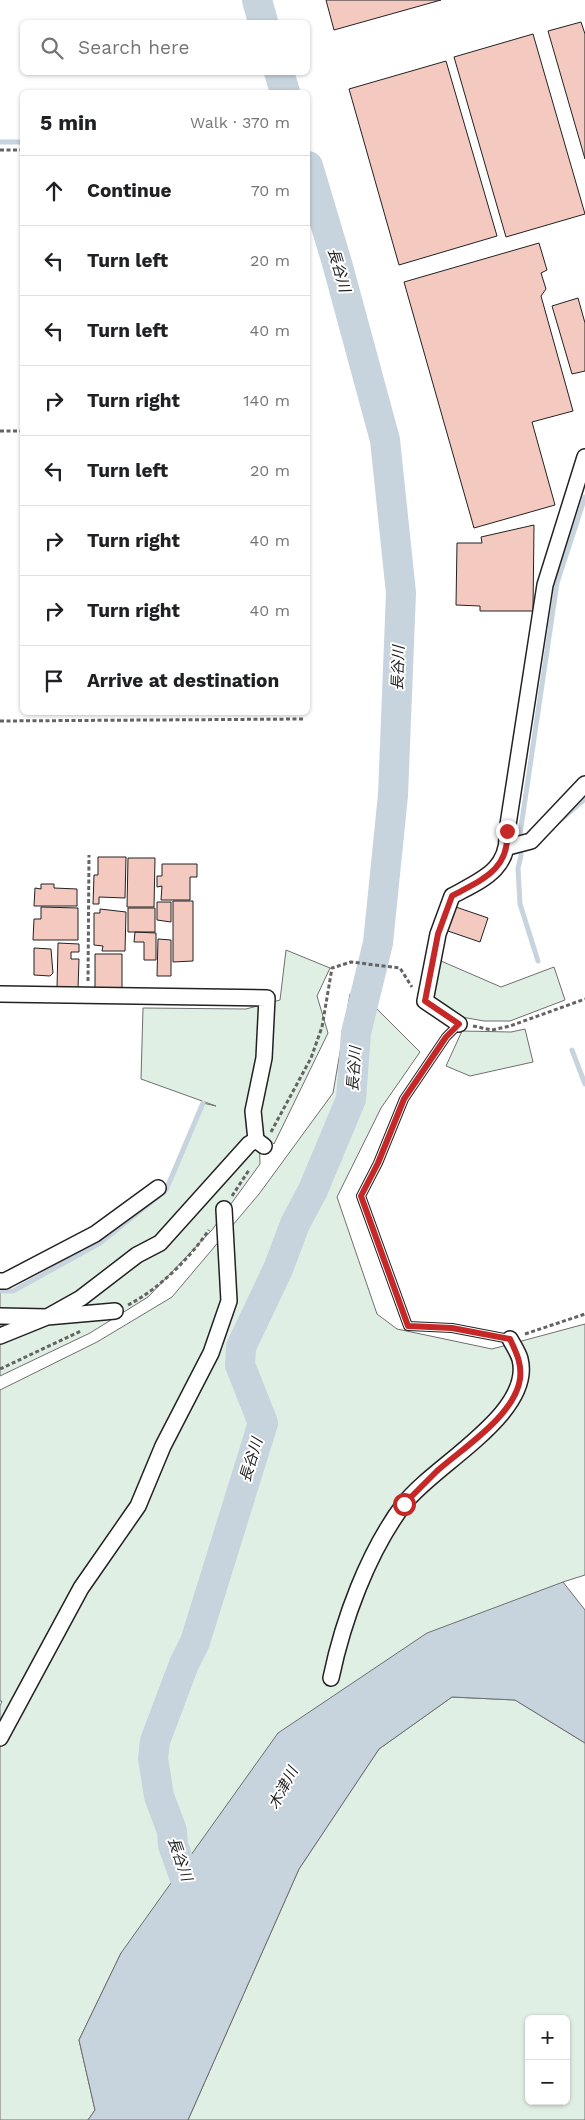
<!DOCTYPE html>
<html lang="en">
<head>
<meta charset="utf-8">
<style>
	body { margin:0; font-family:"Work Sans","Noto Sans JP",sans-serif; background:#f6f6f6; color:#202124 }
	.controls { position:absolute; right:15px; bottom:15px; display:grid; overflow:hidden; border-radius:8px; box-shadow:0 1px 4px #0004 }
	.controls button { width:45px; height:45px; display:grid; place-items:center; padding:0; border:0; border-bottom:1px solid #e0e0e0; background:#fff; color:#202124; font:25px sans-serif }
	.stop { position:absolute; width:15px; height:15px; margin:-11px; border:4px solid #c62828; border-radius:50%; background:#fff }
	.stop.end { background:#c62828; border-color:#fff; box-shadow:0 1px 5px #0008 }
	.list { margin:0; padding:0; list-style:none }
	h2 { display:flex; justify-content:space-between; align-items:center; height:65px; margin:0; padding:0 20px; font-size:21px }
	h2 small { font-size:16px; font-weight:400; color:#757577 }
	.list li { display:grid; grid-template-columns:32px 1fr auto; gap:15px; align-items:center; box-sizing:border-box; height:70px; padding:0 20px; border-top:1px solid #e0e0e0 }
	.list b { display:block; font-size:19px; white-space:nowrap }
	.list em { font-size:16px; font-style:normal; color:#757577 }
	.icon { flex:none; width:28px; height:28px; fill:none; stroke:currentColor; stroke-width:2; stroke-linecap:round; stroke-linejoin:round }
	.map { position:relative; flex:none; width:585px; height:2120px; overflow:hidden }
	.search { position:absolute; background:#fff; box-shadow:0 1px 4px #0004; left:20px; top:20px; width:290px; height:55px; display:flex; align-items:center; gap:12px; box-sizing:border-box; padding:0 18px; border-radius:8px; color:#757577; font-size:19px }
	.panel { position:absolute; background:#fff; box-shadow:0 1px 4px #0004; left:20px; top:90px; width:290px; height:625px; border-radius:8px }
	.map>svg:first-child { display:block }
	.green { fill:#e0efe3; stroke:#6f6f6f; fill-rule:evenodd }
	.water { fill:#c7d3dd; stroke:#6f6f6f }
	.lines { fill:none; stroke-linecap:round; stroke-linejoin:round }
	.stream { stroke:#c7d3dd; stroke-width:5 }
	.river { stroke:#c7d3dd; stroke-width:30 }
	.building { fill:#f3c9c0; stroke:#222 }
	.service-casing { stroke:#222; stroke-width:10 }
	.minor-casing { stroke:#222; stroke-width:18 }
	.path { stroke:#646464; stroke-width:3; stroke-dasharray:4 2.5; stroke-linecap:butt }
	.service { stroke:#fff; stroke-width:8 }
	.minor { stroke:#fff; stroke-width:15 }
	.route { stroke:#c62828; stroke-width:6 }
	.labels { text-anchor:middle; stroke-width:4; stroke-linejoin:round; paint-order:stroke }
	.water-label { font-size:15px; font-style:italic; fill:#222; stroke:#fff }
</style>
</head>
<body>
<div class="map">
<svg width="585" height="2120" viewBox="0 0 585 2120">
	<rect width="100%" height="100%" fill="#fff"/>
	<!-- green -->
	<path class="green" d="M286 950 330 968 317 996 328 1033 274 1144 259 1131 260 1164 212 1230 148 1297 90 1333 0 1376V1291H13L100 1243 166 1190 203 1103 216 1106 141 1079 143 1008 246 1009 280 1000Z
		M441 961 501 987 554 967 565 1000 510 1021H484L456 1016 431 995Z
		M350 994 363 995 420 1052 381 1108 337 1197 377 1314 397 1329 492 1349 585 1324V1575L563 1582 121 1953 79 2040 95 2110 88 2120H0V1706L2 1701H0V1390L97 1342 172 1297 259 1194 333 1093Z
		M525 1029 533 1062 470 1076 446 1066 462 1031 511 1032Z
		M452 1697 515 1700 585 1743V2120H188L299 1869 379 1749ZM529 2019H566V2101H529Z"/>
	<!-- water -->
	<path class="water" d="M563 1582 585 1610V1743L515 1700 452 1697 379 1749 299 1869 188 2120H88L95 2110 79 2040 121 1953 278 1733 427 1633Z"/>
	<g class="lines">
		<!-- stream -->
		<path class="stream" d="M0 142H22
			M557 823 585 799
			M538 961 520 904 518 868 521 856 520 834 557 583 585 497
			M572 1050 585 1084
			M0 1291H13L100 1243 166 1190 203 1103"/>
		<!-- river -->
		<path class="river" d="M257 0 263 22
			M279 72 285 92
			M195 1907 173 1845 172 1831 159 1796 153 1758 155 1741 184 1664 195 1642 263 1423 240 1365 241 1347 278 1269 295 1224 313 1190 351 1099 356 1033 378 943 393 795 401 593 385 440 337 263 308 166"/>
	</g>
	<!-- building -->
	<path class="building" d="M326 0H441L334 30Z
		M581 22 585 34V159L548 31Z
		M533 34 585 214 506 237 454 57Z
		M446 61 497 236 399 265 349 89Z
		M539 243 547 270 541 273 546 289 541 296 573 411 532 422 555 505 474 528 404 282Z
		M578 298 585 323V371L572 374 552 306Z
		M534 525 533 611H480V606L456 605 457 543H482L481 537Z
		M98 857H126L125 898 99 897V904H93L94 875H98Z
		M128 858H155L154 907H127Z
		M162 864H197V877H190V900H161L162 886 157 887V876H162Z
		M41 884H54V888L77 889V906H34L35 888 41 889Z
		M173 901H193V961L173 962Z
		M157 902H171V922L157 920Z
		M453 906 488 918 480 942 445 930Z
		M41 907 78 908V940H33L34 919H41Z
		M128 908H155V932H128Z
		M100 909 126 912 125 951H102L103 946 94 945V913H100Z
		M135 932 156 933V960H144V942H134Z
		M158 939 171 940V976H157Z
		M58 943 79 944V952H71V959H79L78 989H57Z
		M34 948 51 949 53 973 50 976 34 975Z
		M95 954H122V989L95 988Z"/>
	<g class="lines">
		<defs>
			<path id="service" d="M459 1024 446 1037 404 1099 378 1163 361 1196 408 1326 452 1328 510 1339"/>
			<path id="minor" d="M508 847 531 841 585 784
				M0 994 267 998 264 1058 253 1111 256 1140 264 1146
				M459 1024 425 1001 438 934 452 896C481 880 510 870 507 831L545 585 585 457
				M0 1281H5L95 1234 158 1188
				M0 1316 47 1317 115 1311
				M0 1336 47 1317 81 1298 137 1255 160 1243 249 1144 256 1140
				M331 1678C343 1620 368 1552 404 1504 432 1466 534 1414 520 1359 518 1352 513 1345 510 1339
				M0 1738 81 1588 138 1506 163 1446 211 1353 229 1301 224 1209"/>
		</defs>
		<!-- service casing -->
		<use href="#service" class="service-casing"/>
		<!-- minor casing -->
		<use href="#minor" class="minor-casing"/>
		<!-- path -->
		<path class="path" d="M0 150H22
			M0 431H22
			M308 433H310
			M0 721 303 719
			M88 981 89 855
			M473 1026 492 1030 510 1026 585 999
			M271 1132 311 1058 322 1027 332 968 351 962 400 968 412 987
			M232 1196 249 1170
			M128 1305C159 1289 189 1259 209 1230
			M525 1334 585 1314
			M0 1369 81 1331"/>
		<!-- service -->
		<use href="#service" class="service"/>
		<!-- minor -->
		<use href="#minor" class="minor"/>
	</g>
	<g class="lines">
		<!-- route -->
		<path class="route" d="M404 1504C415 1493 426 1482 437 1471 463 1448 515 1415 520 1379 522 1363 516 1352 510 1339L452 1328 408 1326 361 1196 378 1163 404 1099 446 1037 459 1024 425 1001 438 934 452 896C481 880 510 870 507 831"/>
	</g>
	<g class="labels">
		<!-- water labels -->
		<g class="water-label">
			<text transform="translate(339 270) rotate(74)" y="5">長谷川</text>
			<text transform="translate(398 668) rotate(-88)" y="5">長谷川</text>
			<text transform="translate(354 1069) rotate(-86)" y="5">長谷川</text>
			<text transform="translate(251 1460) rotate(-73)" y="5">長谷川</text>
			<text transform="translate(283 1788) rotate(-62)" y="5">木津川</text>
			<text transform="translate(180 1859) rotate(71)" y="5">長谷川</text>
		</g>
	</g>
</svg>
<div class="controls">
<button>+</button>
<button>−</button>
</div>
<div class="stop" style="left:404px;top:1504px"></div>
<div class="stop end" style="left:507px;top:831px"></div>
<div class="search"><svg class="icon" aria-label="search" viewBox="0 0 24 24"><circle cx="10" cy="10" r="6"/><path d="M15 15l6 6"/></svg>Search here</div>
<section class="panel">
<h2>5 min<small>Walk · 370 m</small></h2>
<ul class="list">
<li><svg class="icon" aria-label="ahead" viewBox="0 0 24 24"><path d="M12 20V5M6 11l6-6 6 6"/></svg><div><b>Continue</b></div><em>70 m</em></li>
<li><svg class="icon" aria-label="left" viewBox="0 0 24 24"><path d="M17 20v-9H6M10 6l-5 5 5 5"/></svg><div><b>Turn left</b></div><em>20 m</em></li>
<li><svg class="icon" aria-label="left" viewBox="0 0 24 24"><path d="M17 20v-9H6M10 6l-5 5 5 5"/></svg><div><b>Turn left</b></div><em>40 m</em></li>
<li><svg class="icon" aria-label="right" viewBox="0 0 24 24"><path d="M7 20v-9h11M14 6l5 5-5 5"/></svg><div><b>Turn right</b></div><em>140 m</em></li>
<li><svg class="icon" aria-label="left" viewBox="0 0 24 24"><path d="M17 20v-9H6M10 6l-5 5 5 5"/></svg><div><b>Turn left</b></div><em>20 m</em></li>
<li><svg class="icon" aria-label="right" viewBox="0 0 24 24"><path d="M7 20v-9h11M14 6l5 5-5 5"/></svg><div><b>Turn right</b></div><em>40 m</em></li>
<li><svg class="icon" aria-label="right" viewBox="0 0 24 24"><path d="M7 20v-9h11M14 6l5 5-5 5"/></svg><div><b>Turn right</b></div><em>40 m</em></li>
<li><svg class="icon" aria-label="arrive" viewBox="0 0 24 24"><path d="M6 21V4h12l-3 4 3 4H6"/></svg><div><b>Arrive at destination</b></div></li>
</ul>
</section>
</div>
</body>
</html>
